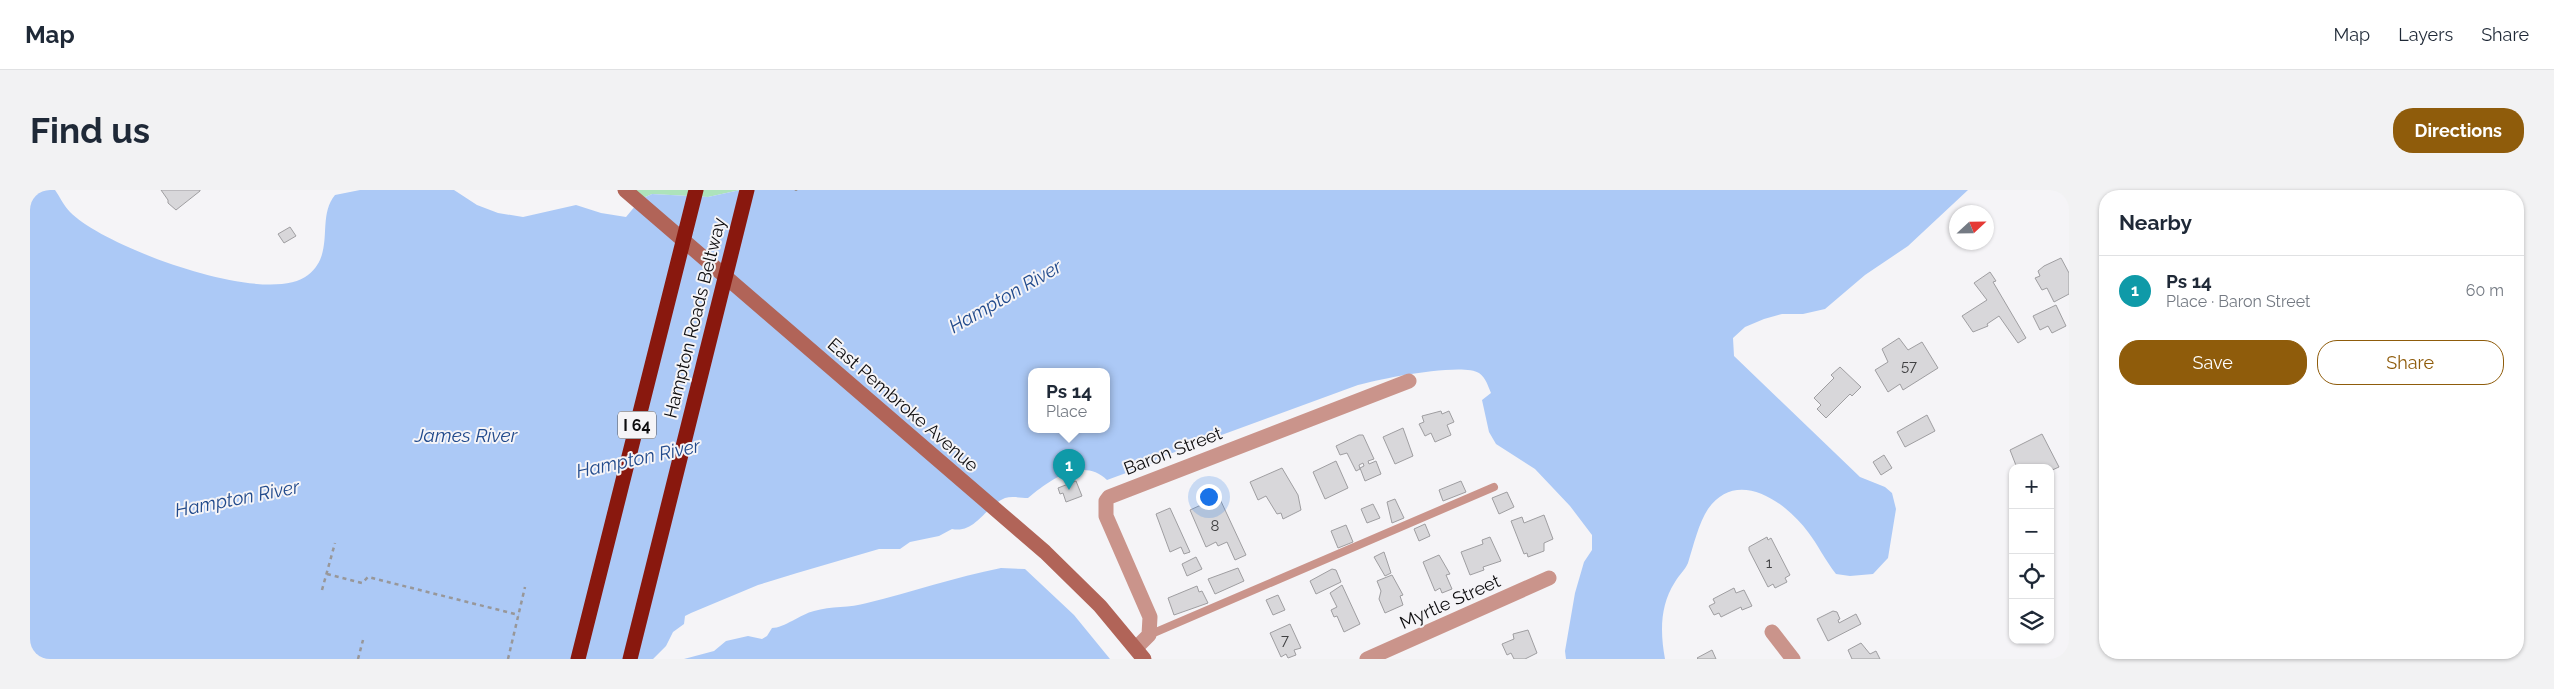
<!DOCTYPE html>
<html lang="en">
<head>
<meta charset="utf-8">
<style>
	body { margin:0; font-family:Raleway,sans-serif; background:#f2f2f3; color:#1f2937 }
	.controls { position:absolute; right:15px; bottom:15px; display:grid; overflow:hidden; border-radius:10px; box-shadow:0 1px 4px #0004 }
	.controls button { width:45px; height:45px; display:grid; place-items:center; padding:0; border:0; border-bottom:1px solid #e0e1e3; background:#fff; color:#1f2937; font:25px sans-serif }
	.compass { position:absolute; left:1919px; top:15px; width:45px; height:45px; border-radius:50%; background:#fff; box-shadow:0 1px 4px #0004; rotate:68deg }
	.you { position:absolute; left:1178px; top:306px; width:18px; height:18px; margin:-12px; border:4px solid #fff; border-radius:50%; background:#1a73e8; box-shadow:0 0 0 8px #1a73e833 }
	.badge { display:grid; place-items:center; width:32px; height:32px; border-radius:50%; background:#8f5c0b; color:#fff; font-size:16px; font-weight:700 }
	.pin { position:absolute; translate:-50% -41px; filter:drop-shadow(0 1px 2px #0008) }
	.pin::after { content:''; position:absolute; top:26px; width:18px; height:15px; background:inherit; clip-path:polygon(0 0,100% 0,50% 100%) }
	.popup { position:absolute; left:998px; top:178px; width:82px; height:65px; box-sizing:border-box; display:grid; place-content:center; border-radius:10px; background:#fff; filter:drop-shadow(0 1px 4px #0005); font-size:16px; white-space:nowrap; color:#747a83 }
	.popup b { font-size:19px; color:#1f2937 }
	.popup::after { content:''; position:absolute; left:50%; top:100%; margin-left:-10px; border:10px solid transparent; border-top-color:#fff }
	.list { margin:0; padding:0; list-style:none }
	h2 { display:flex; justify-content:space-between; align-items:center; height:65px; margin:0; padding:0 20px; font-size:21px }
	h2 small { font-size:16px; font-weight:400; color:#747a83 }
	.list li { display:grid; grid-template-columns:32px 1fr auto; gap:15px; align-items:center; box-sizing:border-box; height:70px; padding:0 20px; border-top:1px solid #e0e1e3 }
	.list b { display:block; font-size:19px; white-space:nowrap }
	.list p { margin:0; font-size:16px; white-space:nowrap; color:#747a83 }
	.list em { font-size:16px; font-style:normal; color:#747a83 }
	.actions { display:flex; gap:10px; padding:15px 20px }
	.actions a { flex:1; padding:11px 0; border:1px solid #8f5c0b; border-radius:20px; text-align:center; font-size:18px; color:#8f5c0b }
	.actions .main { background:#8f5c0b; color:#fff }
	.icon { flex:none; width:28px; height:28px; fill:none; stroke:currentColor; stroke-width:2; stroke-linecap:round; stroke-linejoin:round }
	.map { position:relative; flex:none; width:2039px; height:469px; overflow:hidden; border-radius:20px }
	header { display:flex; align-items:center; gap:30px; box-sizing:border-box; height:70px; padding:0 25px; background:#fff; border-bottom:1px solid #e0e1e3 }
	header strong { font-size:24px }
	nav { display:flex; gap:28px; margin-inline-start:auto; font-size:18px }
	.intro { display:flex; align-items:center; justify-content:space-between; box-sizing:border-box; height:120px; padding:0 30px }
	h1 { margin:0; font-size:35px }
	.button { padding:12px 22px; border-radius:20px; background:#8f5c0b; color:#fff; font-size:18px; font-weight:700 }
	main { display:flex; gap:30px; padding:0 30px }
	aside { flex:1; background:#fff; border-radius:20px; box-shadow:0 1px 4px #0004 }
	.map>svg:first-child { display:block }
	.green { fill:#ade3bb }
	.water { fill:#acc9f6; fill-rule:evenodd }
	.building { fill:#d8d7da; stroke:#9f9ea1 }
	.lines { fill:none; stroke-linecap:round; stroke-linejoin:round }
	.path { stroke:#989799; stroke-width:2.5; stroke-dasharray:4 4; stroke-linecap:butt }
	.lane { stroke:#ca948b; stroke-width:8 }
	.street { stroke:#ca948b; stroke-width:15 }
	.secondary { stroke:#b16458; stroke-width:15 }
	.highway-bridge { stroke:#89180e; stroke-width:15 }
	.labels { text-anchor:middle; stroke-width:4; stroke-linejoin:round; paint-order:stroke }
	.number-label { font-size:15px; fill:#404042 }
	.shield { fill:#f5f4f7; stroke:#535255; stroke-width:1 }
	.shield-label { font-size:16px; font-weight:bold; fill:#0e0d0f }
	.street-label { font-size:18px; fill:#0e0d0f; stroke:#f5f4f7 }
	.water-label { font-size:19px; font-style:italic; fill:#214a8c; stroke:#f5f4f7 }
</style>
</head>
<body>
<header>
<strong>Map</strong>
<nav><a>Map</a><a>Layers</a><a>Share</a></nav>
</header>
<div class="intro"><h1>Find us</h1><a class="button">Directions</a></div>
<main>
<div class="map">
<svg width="2039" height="469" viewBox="0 0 2039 469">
	<rect width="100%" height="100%" fill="#f5f4f7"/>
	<!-- green -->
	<path class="green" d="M602 0H710L678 7 622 4 611 9Z"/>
	<!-- water -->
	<path class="water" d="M0 0H25C30 7 34 16 40 22 74 57 237 118 278 85 306 63 286 28 305 5L330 0H424L447 15 468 23 493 27 546 15 571 23 596 27 611 9 622 4 678 7 710 0H1938L1878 56 1835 85 1795 119 1773 124H1752L1734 129 1715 137 1703 148 1704 166 1830 287 1855 297 1862 303 1866 319 1858 368 1843 384 1820 386 1806 384C1795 370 1788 355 1778 342 1756 312 1707 277 1678 319 1669 332 1663 357 1658 373 1655 380 1649 385 1645 392 1630 415 1630 442 1635 469H1536L1535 461 1545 403 1554 372 1562 360V345L1540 316 1505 279 1466 254 1459 242 1452 210 1461 203C1458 196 1456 188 1449 183 1433 172 1348 189 1328 195L1126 269V272L1077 290C1053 266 1019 290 998 308 991 308 982 306 975 308 956 315 946 344 922 339L909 346 880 352 870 359H849L767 383 728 395 661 423 655 426 654 434 643 442 636 456 623 469H0ZM1002 181H1076V239H1002Z
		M971 378 995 379 1044 425 1080 469H654L684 461 696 451 718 446 732 449 737 446 742 438C754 438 771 424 784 421 801 416 820 418 837 413 882 402 925 387 971 378Z"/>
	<!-- building -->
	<path class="building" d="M131 0H170V1L146 20 138 13V10Z
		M260 37 266 46 254 53 248 44Z
		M2031 68 2039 83V104L2024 112 2017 98 2012 100 2005 88 2010 86 2008 81 2014 76Z
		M1960 82 1966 91 1963 92 1996 148 1988 153 1969 126 1957 134 1958 136 1943 142 1932 126 1957 110 1944 93Z
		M2026 115 2036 136 2022 143 2018 136 2010 140 2003 126Z
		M1869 148 1878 160 1892 152 1908 178 1873 200 1870 194 1858 202 1845 180 1858 172 1852 159Z
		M1810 177 1831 197 1822 206 1820 204 1796 228 1787 219 1791 215 1784 208 1804 188 1801 185Z
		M1411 221 1412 224 1419 221 1424 232 1417 235 1421 245 1405 252 1401 243 1395 246 1389 234 1394 232 1392 226Z
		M1897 225 1905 241 1875 257 1867 242Z
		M1373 238 1383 266 1365 274 1353 247Z
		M2012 244 2029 277 2020 281V278H1987L1980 260Z
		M1329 245H1333L1344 269 1338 271 1339 274 1346 271 1351 284 1335 291 1330 278 1334 276 1333 273 1329 275 1330 279 1326 281 1317 263 1310 265 1306 256Z
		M1854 265 1862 278 1851 285 1843 272Z
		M1306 271 1318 298 1295 309 1283 282Z
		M1252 278 1268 305 1271 320 1253 329 1251 323 1247 324 1236 306 1228 310 1220 292Z
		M1046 291 1052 306 1036 312 1033 303 1030 304 1028 298Z
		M1431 291 1436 302 1413 311 1409 300Z
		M1477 302 1484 317 1469 324 1462 308Z
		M1189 307 1216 365 1205 370 1197 352 1188 356 1186 352 1176 357 1160 320Z
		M1365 309 1374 328 1362 333 1357 312Z
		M1343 314 1350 328 1337 333 1331 319Z
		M1140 318 1160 362 1154 364 1151 357 1140 362 1126 324Z
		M1514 325 1523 349 1514 353V361L1498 367 1497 363 1494 364 1481 331 1492 327 1494 333Z
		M1395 334 1400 346 1389 351 1384 339Z
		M1316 335 1323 352 1308 358 1301 341Z
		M1460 347 1471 371 1453 377 1454 380 1440 385 1431 362 1453 354 1452 350Z
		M1737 347 1738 350 1741 348 1760 385 1755 388 1757 392 1745 398 1743 394 1738 397 1719 360V357Z
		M1354 362 1361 383 1355 386 1344 367Z
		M1409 365 1420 384 1416 385 1422 399 1412 403 1410 398 1405 401 1393 372Z
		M1166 367 1172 379 1157 386 1152 374Z
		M1208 378 1214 391 1185 404 1178 389Z
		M1302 379 1306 380 1311 392 1286 404 1280 391Z
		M1362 385 1373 405 1370 406 1373 415 1355 423 1349 409 1351 401 1347 391Z
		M1312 395 1330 434 1314 442 1307 426 1304 427 1301 420 1307 417 1300 403Z
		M1167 396 1169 402 1172 401 1178 413 1144 425 1138 408Z
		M1704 398 1706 403 1714 400 1722 416 1712 420 1711 417 1691 427 1689 423 1684 425 1679 416 1685 413 1683 409Z
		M1248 405 1255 420 1243 425 1236 410Z
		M1803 421 1807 422 1810 429 1808 430 1809 433 1826 424 1831 434 1798 451 1787 429Z
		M1260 434 1271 458 1264 460 1266 465 1258 468 1256 464 1251 467 1240 443Z
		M1498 440 1507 463 1495 469H1484L1481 463 1477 465 1472 454 1484 449 1483 444Z
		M1831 453 1840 464 1846 461 1850 469H1822L1818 460Z
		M1682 460 1686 469H1668L1667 468Z"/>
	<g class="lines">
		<!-- path -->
		<path class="path" d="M766 1V0
			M297 384 332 393 338 387 489 425
			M292 400 305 353
			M328 469 333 450
			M478 469 495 397"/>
		<!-- lane -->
		<path class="lane" d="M1119 445 1464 297"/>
		<!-- street -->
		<path class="street" d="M1742 442 1763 469
			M1106 458 1119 445 1120 427 1076 326V311L1079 307 1379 191
			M1337 469 1519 388"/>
		<!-- secondary -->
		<path class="secondary" d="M595 0 1015 362 1070 416 1114 469"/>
		<!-- highway-bridge -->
		<path class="highway-bridge" d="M548 469 666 0
			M600 469 717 0"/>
	</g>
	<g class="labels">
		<!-- number labels -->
		<g class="number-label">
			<text x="1879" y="181">57</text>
			<text x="1185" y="341">8</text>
			<text x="1739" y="378">1</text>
			<text x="1255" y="455">7</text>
		</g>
		<!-- shield labels -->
		<rect class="shield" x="588" y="221.5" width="38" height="27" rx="4"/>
		<g class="shield-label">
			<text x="607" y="241">I 64</text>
		</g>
		<!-- street labels -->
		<g class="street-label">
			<text transform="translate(665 128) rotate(-76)" y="6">Hampton Roads Beltway</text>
			<text transform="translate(873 215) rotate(41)" y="6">East Pembroke Avenue</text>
			<text transform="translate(1143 261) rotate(-21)" y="6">Baron Street</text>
			<text transform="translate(1420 412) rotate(-24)" y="6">Myrtle Street</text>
		</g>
		<!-- water labels -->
		<g class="water-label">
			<text transform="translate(975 106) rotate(-30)" y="7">Hampton River</text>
			<text x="436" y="252">James River</text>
			<text transform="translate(608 268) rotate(-12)" y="7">Hampton River</text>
			<text transform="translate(207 308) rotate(-11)" y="7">Hampton River</text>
		</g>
	</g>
</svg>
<div class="controls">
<button>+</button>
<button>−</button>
<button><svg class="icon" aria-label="locate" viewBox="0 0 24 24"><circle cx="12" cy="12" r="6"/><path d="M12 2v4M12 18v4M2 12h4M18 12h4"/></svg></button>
<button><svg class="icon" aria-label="layers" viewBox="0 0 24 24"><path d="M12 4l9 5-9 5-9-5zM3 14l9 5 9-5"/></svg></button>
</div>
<svg class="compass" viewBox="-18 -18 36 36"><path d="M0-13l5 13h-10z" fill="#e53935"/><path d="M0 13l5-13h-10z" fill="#747a83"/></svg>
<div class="you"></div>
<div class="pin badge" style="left:1039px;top:300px;background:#0f9aa8">1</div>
<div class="popup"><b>Ps 14</b>Place</div>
</div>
<aside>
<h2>Nearby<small></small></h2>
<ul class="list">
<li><span class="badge" style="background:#0f9aa8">1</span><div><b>Ps 14</b><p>Place · Baron Street</p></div><em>60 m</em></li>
</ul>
<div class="actions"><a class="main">Save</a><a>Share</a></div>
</aside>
</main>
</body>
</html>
